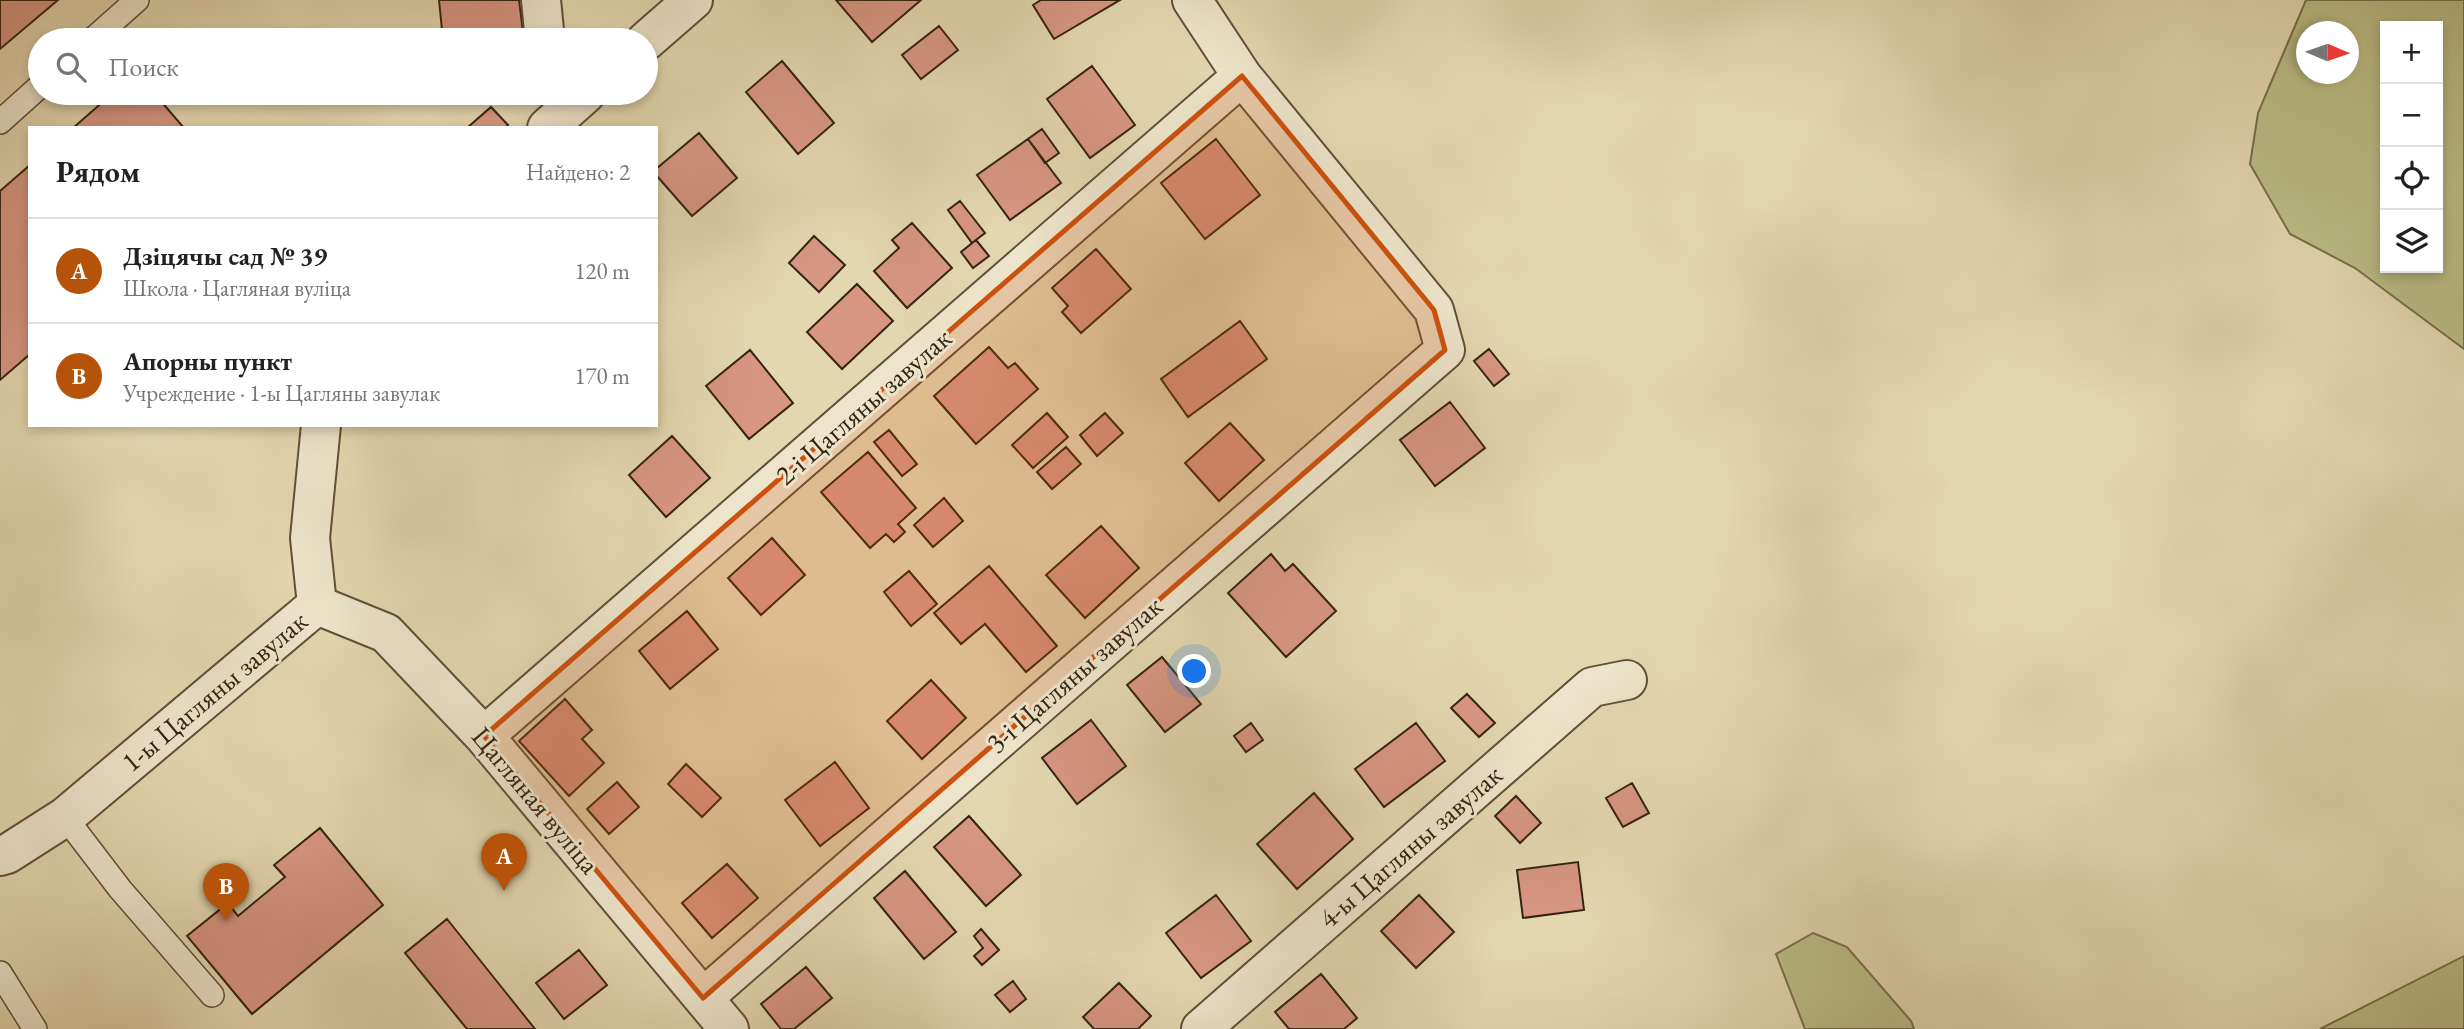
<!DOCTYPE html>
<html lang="ru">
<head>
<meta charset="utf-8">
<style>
	body { margin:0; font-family:"EB Garamond",serif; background:#f6f6f6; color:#222 }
	.controls { position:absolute; right:21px; top:21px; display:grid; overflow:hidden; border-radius:0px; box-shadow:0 4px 10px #0003 }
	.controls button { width:63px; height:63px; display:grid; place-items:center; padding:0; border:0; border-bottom:2px solid #e0e0e0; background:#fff; color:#222; font:35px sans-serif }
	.compass { position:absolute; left:2296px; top:21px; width:63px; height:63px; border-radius:50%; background:#fff; box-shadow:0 4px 10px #0003; rotate:92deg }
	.you { position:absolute; left:1195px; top:672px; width:24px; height:24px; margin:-18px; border:5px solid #fff; border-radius:50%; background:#1a73e8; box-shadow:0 0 0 10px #1a73e833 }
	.badge { display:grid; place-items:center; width:46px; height:46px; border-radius:50%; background:#b45309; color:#fff; font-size:23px; font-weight:700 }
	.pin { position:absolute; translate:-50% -58px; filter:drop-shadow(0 2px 4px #0008) }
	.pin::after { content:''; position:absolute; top:37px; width:24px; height:21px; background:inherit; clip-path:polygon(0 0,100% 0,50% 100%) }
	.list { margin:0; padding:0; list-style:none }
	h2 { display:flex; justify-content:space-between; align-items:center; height:91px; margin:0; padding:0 28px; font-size:30px }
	h2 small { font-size:23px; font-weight:400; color:#767676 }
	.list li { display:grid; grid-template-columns:46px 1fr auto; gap:21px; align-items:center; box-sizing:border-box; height:105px; padding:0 28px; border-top:2px solid #e0e0e0 }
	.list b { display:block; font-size:26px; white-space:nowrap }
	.list p { margin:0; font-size:23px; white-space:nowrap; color:#767676 }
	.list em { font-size:23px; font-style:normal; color:#767676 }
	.icon { flex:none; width:38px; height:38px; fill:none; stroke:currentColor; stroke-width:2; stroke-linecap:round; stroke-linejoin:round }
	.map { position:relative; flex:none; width:2464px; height:1029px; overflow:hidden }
	.search { position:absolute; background:#fff; box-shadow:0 4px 10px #0003; left:28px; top:28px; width:630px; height:77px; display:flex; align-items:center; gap:18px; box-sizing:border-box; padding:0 24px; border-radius:38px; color:#767676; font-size:26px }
	.panel { position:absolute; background:#fff; box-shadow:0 4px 10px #0003; left:28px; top:126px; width:630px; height:301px; border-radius:0px }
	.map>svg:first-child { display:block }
	.green { fill:#babd87; stroke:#78704c; stroke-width:2; fill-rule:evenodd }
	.building { fill:#d79682; stroke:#352312; stroke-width:2 }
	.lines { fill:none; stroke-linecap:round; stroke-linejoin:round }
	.service-casing { stroke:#605039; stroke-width:26 }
	.minor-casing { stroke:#605039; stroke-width:42 }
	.service { stroke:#ede5cb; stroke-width:23 }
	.minor { stroke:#ede5cb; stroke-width:38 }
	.marked { fill:#cd510d; fill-opacity:0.2; stroke:#cd510d; stroke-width:5; stroke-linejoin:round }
	.labels { text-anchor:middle; stroke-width:6; stroke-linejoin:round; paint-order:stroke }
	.street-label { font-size:28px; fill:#352312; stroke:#ede5cb }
</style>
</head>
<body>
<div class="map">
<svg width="2464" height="1029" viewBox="0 0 2464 1029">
	<rect width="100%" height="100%" fill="#e3d7af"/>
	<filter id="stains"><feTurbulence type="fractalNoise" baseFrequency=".00286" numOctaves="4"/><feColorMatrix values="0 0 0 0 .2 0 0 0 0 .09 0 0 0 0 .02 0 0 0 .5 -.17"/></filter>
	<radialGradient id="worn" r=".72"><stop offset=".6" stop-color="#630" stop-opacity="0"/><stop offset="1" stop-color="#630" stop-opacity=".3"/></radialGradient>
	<!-- green -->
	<path class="green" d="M2306 0H2464V349L2355 268 2290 234 2250 164 2258 113ZM2385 26H2438V268H2385ZM2306 32H2348V74H2306Z
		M1813 933 1847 947 1911 1021 1914 1029H1805L1776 954Z
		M2464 956V1029H2320Z"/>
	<!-- building -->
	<path class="building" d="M0 0H58L0 49Z
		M439 0H519L524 40H443Z
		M836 0H921L872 42Z
		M1041 0H1120L1054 39 1033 5Z
		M939 26 958 50 921 79 902 55Z
		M782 61 834 123 798 154 746 92Z
		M1092 66 1135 125 1090 158 1047 99Z
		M113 93H154L184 128H73Z
		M491 107 508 125 505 128H467Z
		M1042 129 1059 153 1045 163 1028 139Z
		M699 133 737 178 692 216 656 175V169Z
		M1028 139 1061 183 1010 220 977 175Z
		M1216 139 1260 195 1205 239 1161 183Z
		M30 165V354L0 380V191Z
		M960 201 985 233 972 243 948 210Z
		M912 223 952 268 907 308 874 271 899 248 892 240Z
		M814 236 845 265 819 292 789 263Z
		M976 240 989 256 973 268 961 252Z
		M1096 249 1131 289 1081 333 1062 312 1068 306 1052 288Z
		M857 284 893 321 842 369 807 332Z
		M1240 321 1267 359 1188 417 1161 379Z
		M989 347 1008 368 1015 363 1038 389 976 444 934 396Z
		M1489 349 1509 374 1494 386 1474 361Z
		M750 350 793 403 749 439 706 386Z
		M1450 402 1485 448 1435 486 1400 440Z
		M1047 413 1068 437 1033 468 1012 445Z
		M1105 413 1123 433 1097 456 1080 435Z
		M1230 423 1264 460 1219 501 1185 463Z
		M889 430 917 464 902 476 874 442Z
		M672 436 710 478 666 517 629 475Z
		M1066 447 1081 464 1052 489 1037 472Z
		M868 452 916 508 898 524 905 532 894 542 886 534 870 548 821 492Z
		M944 498 963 521 933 547 914 525Z
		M1101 526 1139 568 1085 618 1046 575Z
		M772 538 805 575 761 615 728 578Z
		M1271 554 1285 571 1293 564 1336 611 1286 657 1228 593Z
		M989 566 1057 646 1026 672 985 624 961 644 934 613Z
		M909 571 937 604 911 626 884 592Z
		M687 611 718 649 670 689 639 651Z
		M1162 657 1201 704 1165 732 1127 685Z
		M931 680 966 718 922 759 887 721Z
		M1467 694 1495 723 1479 737 1451 708Z
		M565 699 592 730 582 739 604 763 569 796 519 741Z
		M1091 720 1126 766 1077 804 1042 758Z
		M1251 723 1263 740 1246 752 1234 736Z
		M1416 723 1445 761 1384 807 1355 769Z
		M835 762 869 808 820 846 785 800Z
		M686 764 721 798 702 817 668 784Z
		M617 782 639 807 609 834 587 809Z
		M1632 783 1649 813 1623 827 1606 798Z
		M1314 793 1353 839 1297 889 1257 844Z
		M1516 796 1541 823 1520 843 1495 816Z
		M969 816 1021 875 986 906 934 847Z
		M320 828 383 905 252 1014 187 936 228 903 238 916 285 877 274 865Z
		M1578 862 1584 910 1523 918 1517 870Z
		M727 864 758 898 712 938 682 903Z
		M905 871 956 932 924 959 874 898Z
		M1216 895 1251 941 1201 978 1166 933Z
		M1419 895 1454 932 1416 968 1381 931Z
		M447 919 535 1029H467L405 953Z
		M981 929 999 950 982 965 974 956 983 948 974 936Z
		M579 950 607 985 564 1019 536 983Z
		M806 967 832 998 794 1029H781L761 1004Z
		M1321 974 1357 1018 1344 1029H1289L1275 1012Z
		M1013 981 1026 999 1010 1012 995 995Z
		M1119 983 1151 1016 1138 1029H1094L1083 1017Z"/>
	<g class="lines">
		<defs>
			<path id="service" d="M92 40 137 0
				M0 122 40 86
				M65 817 120 889 212 995
				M0 973 35 1029"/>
			<path id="minor" d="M541 0 545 40
				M646 41 693 0
				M547 128 586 93
				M317 605 386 633 484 736 729 1029
				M484 736 1242 76
				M0 856 7 854 65 817 317 605 310 538 321 425
				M703 998 1445 350 1434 310 1242 76 1192 0
				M1201 1029 1592 687 1627 680"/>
		</defs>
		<!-- service casing -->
		<use href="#service" class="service-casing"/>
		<!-- minor casing -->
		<use href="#minor" class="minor-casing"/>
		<!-- service -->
		<use href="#service" class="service"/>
		<!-- minor -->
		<use href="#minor" class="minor"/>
	</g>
	<!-- marked area -->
	<path class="marked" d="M1242 76 1434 310 1445 350 703 998 484 736Z"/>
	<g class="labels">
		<!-- street labels -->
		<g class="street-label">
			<text transform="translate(863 406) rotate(-41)" y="10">2-і Цагляны завулак</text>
			<text transform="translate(1074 674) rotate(-41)" y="10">3-і Цагляны завулак</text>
			<text transform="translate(214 691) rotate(-40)" y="10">1-ы Цагляны завулак</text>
			<text transform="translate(536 800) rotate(50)" y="10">Цагляная вуліца</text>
			<text transform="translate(1410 846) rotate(-41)" y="10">4-ы Цагляны завулак</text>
		</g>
	</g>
	<rect width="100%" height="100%" filter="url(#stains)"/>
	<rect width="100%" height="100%" fill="url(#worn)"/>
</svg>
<div class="controls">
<button>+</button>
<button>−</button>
<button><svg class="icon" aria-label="locate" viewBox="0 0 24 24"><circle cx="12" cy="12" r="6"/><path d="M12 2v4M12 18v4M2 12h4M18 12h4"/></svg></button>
<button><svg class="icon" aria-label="layers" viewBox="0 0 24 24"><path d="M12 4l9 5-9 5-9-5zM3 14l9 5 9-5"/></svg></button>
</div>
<svg class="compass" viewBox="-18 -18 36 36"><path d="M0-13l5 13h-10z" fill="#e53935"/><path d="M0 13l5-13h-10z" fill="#767676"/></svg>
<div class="you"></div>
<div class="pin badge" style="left:504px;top:891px">A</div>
<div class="pin badge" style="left:226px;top:921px">B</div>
<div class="search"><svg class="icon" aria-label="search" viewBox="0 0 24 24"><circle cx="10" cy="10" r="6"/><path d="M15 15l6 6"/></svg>Поиск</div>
<section class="panel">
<h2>Рядом<small>Найдено: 2</small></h2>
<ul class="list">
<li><span class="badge">A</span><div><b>Дзіцячы сад № 39</b><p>Школа · Цагляная вуліца</p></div><em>120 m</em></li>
<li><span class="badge">B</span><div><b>Апорны пункт</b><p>Учреждение · 1-ы Цагляны завулак</p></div><em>170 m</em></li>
</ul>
</section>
</div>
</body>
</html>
